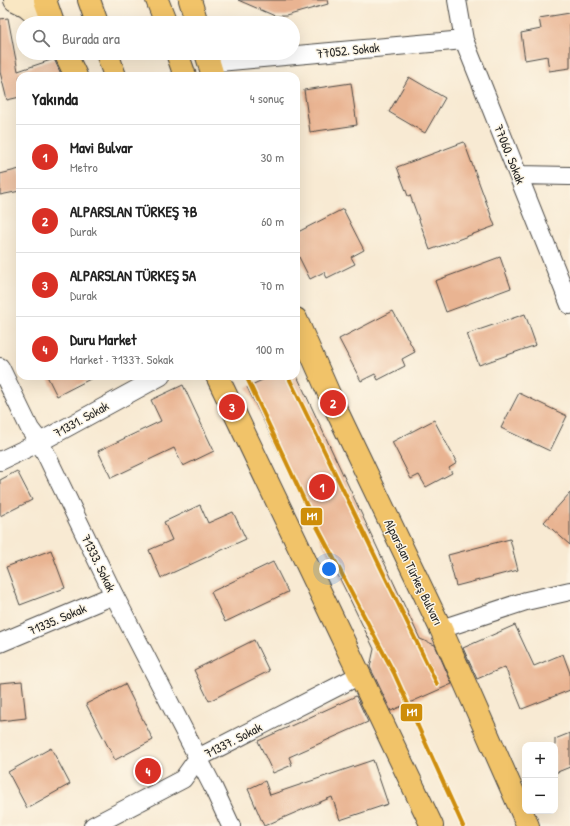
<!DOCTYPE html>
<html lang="tr">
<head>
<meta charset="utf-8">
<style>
	body { margin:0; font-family:"Patrick Hand",sans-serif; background:#f2f2f2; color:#222 }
	.controls { position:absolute; right:12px; bottom:12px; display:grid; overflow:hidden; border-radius:8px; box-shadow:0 4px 16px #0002 }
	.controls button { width:36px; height:36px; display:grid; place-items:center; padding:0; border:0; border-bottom:1px solid #e0e0e0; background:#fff; color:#222; font:20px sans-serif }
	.you { position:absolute; left:329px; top:569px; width:14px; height:14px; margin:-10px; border:3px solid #fff; border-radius:50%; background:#1a73e8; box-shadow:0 0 0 6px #1a73e833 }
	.badge { display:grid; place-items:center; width:26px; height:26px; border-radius:50%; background:#d93025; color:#fff; font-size:13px; font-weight:700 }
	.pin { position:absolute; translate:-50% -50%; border:2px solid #fff; box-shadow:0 1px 4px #0006 }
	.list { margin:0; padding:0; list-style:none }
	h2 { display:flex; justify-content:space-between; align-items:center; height:52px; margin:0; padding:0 16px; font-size:17px }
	h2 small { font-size:13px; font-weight:400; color:#767676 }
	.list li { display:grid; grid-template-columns:26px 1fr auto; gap:12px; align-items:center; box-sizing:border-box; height:64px; padding:0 16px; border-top:1px solid #e0e0e0 }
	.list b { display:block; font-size:15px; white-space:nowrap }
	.list p { margin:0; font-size:13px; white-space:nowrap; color:#767676 }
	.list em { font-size:13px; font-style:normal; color:#767676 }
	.icon { flex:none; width:22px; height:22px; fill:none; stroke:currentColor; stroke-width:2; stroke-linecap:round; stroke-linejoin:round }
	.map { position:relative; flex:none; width:570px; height:826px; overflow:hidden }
	.search { position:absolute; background:#fff; box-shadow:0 4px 16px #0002; left:16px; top:16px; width:284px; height:44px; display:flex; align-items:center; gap:10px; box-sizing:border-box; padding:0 14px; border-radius:22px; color:#767676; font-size:15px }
	.panel { position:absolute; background:#fff; box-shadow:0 4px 16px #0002; left:16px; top:72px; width:284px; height:308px; border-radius:12px }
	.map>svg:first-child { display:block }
	.building { fill:#e9b492 }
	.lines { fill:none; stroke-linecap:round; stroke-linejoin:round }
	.minor-casing { stroke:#4a4844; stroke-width:20 }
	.secondary-casing { stroke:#4a4844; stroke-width:24 }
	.primary-casing { stroke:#4a4844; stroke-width:24 }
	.trunk-casing { stroke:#4a4844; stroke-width:24 }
	.minor { stroke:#fff; stroke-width:18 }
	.secondary { stroke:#f9e7c3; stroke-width:22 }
	.primary { stroke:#f1c369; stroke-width:22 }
	.trunk { stroke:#f1c369; stroke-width:22 }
	.metro-1-casing { stroke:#fcf5e5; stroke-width:7 }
	.metro-1 { stroke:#ce8d09; stroke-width:4 }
	.labels { text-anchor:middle; stroke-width:3; stroke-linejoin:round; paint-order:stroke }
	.street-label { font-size:13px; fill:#2b2b2b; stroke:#fcf5e5 }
	.line-badge { stroke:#fcf5e5; stroke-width:1.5 }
	.badge-label { font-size:11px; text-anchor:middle; font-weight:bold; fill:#fff }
</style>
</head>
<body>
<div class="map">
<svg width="570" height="826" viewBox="0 0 570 826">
	<rect width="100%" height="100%" fill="#fcf5e5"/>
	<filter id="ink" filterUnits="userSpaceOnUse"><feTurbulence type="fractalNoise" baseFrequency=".025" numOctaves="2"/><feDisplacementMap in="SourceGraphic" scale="8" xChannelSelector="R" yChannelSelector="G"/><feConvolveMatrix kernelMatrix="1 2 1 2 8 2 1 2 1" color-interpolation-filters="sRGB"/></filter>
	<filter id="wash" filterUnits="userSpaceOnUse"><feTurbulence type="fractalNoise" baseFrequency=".012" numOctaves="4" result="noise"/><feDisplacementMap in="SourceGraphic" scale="16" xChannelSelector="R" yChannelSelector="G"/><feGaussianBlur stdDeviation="0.9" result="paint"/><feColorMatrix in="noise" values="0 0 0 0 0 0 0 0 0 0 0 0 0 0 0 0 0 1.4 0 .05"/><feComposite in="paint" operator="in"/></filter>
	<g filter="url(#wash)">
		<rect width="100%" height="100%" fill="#f8ead3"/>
		<g id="blocks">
			<!-- building -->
			<path class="building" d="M238 0H327L328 4 286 16H275Z
				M570 13V68L549 71 547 56 525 60 521 33 541 29 539 18Z
				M8 18 18 71 54 59 62 76H20V97L7 100 0 72V19Z
				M409 77 445 98 425 133 389 112Z
				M351 83 357 125 310 132 304 90Z
				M464 142 495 226 430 250 410 195 408 196 397 167Z
				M20 169V191L0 195V174Z
				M343 209 364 250 351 257 355 264 327 278 324 272 310 279 296 251V233Z
				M500 257 511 288 446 312 435 281Z
				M393 311 415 352 402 359 405 366 378 380 375 374 361 381 339 339Z
				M525 314 536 345 479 365 467 334Z
				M47 376H96L57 396Z
				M271 376H297L420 639 435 645 452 684 391 711 370 667 374 649 247 387Z
				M183 385 214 451 183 466 174 448 111 478 98 451 161 421 151 400Z
				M519 393 567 416 550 451 501 428Z
				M434 420 457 463 449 468 452 473 426 487 419 475 411 479 392 442Z
				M17 471 32 500 0 516V480Z
				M570 493V545L544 522Z
				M200 505 208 523 233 512 246 539 161 578 149 550 172 540 164 522Z
				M510 539 518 570 456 586 448 555Z
				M51 550 65 588 20 605 6 567Z
				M273 562 288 592 225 622 211 592Z
				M515 625 534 666 563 654 570 673V690L522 709 505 667 477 679 463 648Z
				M254 640 269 671 209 701 194 670Z
				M22 681 26 718 0 721V683Z
				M125 684 153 740 115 760 86 704Z
				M356 696 368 722 289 757 292 765 273 773 258 741Z
				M570 733V767L555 773V739Z
				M51 748 70 784 27 808 8 772Z
				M373 760 388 804 340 820 332 797 264 826 248 789 265 781 270 795Z"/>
		</g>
	</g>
	<g filter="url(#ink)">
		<use href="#blocks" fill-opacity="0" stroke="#4a4844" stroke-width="1"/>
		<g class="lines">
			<defs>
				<path id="minor" d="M457 0 464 40 570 305
					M208 63 464 40
					M519 175 570 176
					M0 367 30 429 40 442 114 595 212 785 231 826
					M0 461 40 442 161 376
					M441 629 526 601 570 591
					M0 643 114 595
					M93 826 183 779 198 758 360 675"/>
				<path id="secondary" d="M15 0 27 6 47 23"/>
				<path id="primary" d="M45 0 53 23
					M190 0 197 23
					M65 53 76 76
					M206 53 213 76
					M296 319 333 403 441 629 528 826
					M217 376 432 826"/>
				<path id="trunk" d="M89 0 97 23
					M157 0 166 23
					M107 53 115 76
					M177 53 185 76"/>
			</defs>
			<!-- minor casing -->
			<use href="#minor" class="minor-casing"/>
			<!-- secondary casing -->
			<use href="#secondary" class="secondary-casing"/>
			<!-- primary casing -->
			<use href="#primary" class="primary-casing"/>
			<!-- trunk casing -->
			<use href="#trunk" class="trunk-casing"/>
			<!-- minor -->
			<use href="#minor" class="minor"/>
			<!-- secondary -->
			<use href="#secondary" class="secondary"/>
			<!-- primary -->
			<use href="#primary" class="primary"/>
			<!-- trunk -->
			<use href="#trunk" class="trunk"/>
			<defs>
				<path id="metro-1" d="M246 376 313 519 394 673 463 826
					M288 376 437 684"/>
			</defs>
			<!-- metro-1 casing -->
			<use href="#metro-1" class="metro-1-casing"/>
			<!-- metro-1 -->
			<use href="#metro-1" class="metro-1"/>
		</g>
	</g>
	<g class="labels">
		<!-- street labels -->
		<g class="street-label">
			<text transform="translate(348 50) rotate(-6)" y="5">77052. Sokak</text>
			<text transform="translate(510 154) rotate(68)" y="5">77060. Sokak</text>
			<text transform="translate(81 419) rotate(-29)" y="5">71331. Sokak</text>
			<text transform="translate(99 563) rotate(64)" y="5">71333. Sokak</text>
			<text transform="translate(414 572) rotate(64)" y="5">Alparslan Türkeş Bulvarı</text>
			<text transform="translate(57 619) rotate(-23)" y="5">71335. Sokak</text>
			<text transform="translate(233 740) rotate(-27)" y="5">71337. Sokak</text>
		</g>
	</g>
	<g class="line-badge">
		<rect x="300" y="507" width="23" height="19" rx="4" fill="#ce8d09"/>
		<rect x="400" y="703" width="23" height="19" rx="4" fill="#ce8d09"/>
	</g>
	<g class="badge-label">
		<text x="312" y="520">M1</text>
		<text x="412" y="716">M1</text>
	</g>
</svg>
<div class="controls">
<button>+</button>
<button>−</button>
</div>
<div class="you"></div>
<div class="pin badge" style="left:322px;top:487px">1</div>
<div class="pin badge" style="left:333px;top:403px">2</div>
<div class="pin badge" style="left:232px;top:407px">3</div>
<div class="pin badge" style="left:148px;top:771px">4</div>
<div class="search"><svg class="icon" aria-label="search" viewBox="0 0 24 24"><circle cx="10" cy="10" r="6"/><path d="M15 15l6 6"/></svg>Burada ara</div>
<section class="panel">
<h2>Yakında<small>4 sonuç</small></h2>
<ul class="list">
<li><span class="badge">1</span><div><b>Mavi Bulvar</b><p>Metro</p></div><em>30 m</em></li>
<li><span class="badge">2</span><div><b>ALPARSLAN TÜRKEŞ 7B</b><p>Durak</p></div><em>60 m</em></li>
<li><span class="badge">3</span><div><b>ALPARSLAN TÜRKEŞ 5A</b><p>Durak</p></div><em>70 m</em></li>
<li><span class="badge">4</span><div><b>Duru Market</b><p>Market · 71337. Sokak</p></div><em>100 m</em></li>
</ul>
</section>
</div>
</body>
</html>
